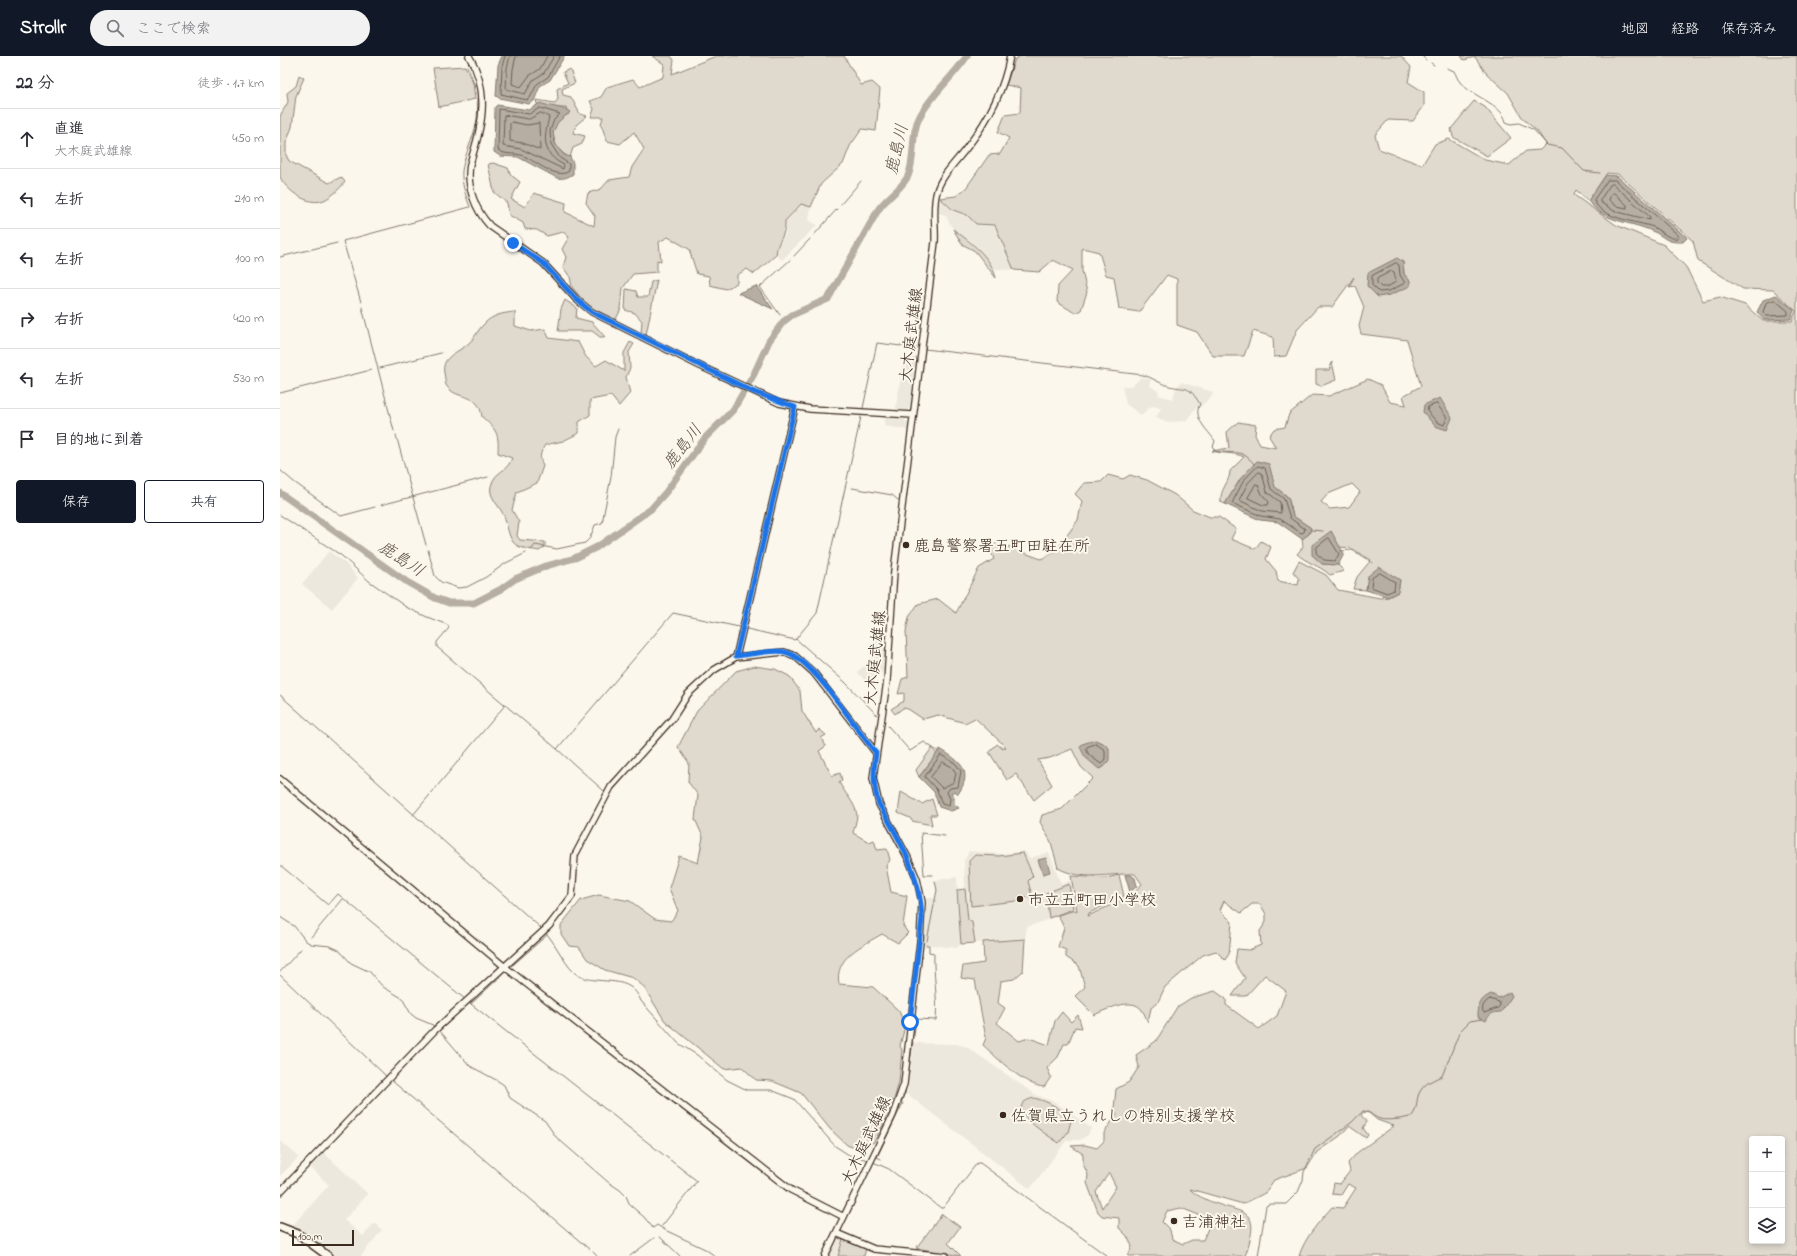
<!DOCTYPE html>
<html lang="ja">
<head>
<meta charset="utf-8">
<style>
	body { margin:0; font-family:"Indie Flower","Klee One",sans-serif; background:#f2f2f3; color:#2b2b33 }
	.controls { position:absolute; right:12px; bottom:12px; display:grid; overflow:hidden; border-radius:4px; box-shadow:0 2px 6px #0003 }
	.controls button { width:36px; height:36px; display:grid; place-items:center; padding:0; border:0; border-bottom:1px solid #e1e1e2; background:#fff; color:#2b2b33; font:20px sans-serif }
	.scale { position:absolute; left:12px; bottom:10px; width:62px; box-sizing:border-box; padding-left:4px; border:2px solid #3b2a1e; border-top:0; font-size:11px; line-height:14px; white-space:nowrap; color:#3b2a1e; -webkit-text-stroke:3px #fbf7ec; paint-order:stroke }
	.stop { position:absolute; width:12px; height:12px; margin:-9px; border:3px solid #1a73e8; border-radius:50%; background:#fff }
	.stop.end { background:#1a73e8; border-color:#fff; box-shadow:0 1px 4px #0008 }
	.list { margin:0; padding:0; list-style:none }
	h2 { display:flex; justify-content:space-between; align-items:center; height:52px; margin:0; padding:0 16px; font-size:17px }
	h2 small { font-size:13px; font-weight:400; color:#7c7c81 }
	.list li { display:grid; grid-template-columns:26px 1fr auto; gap:12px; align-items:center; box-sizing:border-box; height:60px; padding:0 16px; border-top:1px solid #e1e1e2 }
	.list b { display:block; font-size:15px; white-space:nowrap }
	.list p { margin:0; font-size:13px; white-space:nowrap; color:#7c7c81 }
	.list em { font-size:13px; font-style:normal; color:#7c7c81 }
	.actions { display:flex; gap:8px; padding:12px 16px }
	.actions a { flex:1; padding:9px 0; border:1px solid #111827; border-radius:4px; text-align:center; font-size:14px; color:#111827 }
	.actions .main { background:#111827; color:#fff }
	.icon { flex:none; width:22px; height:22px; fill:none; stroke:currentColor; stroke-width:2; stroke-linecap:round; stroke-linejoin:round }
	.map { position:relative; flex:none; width:1517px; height:1200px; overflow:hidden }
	header { display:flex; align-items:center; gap:24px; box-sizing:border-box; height:56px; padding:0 20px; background:#111827; color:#fff }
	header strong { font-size:19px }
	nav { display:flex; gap:22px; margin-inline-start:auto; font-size:14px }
	.search { width:280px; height:36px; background:#f2f2f3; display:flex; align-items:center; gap:10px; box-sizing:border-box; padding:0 14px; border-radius:22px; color:#7c7c81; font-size:15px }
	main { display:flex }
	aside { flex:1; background:#fff }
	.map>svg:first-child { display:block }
	.built { fill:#ede8dd }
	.green { fill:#dfd9ce; stroke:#8d8276; fill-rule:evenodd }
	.water { fill:#b6aea2; stroke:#85796d }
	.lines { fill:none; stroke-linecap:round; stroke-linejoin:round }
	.shore { stroke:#6c5f53; stroke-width:1 }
	.stream { stroke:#85796d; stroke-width:1 }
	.river { stroke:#b6aea2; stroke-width:7 }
	.secondary-casing { stroke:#3b2a1e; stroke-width:8 }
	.highway-casing { stroke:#3b2a1e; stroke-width:10 }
	.secondary { stroke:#fbf7ec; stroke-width:5.5 }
	.highway { stroke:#fbf7ec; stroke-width:7 }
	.route { stroke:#1a73e8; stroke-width:5 }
	.poi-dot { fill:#3b2a1e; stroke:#fbf7ec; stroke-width:1.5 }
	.labels { text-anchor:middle; stroke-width:4; stroke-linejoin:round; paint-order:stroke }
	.street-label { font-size:16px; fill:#3b2a1e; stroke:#fbf7ec }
	.poi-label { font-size:16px; fill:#3b2a1e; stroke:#fbf7ec; text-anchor:start }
	.water-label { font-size:17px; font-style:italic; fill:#605246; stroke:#fbf7ec }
</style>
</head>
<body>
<header>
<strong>Strollr</strong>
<div class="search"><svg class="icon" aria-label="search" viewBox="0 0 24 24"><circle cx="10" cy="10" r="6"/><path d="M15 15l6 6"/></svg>ここで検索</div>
<nav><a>地図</a><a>経路</a><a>保存済み</a></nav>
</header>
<main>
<aside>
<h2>22 分<small>徒歩 · 1.7 km</small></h2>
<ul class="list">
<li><svg class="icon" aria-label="ahead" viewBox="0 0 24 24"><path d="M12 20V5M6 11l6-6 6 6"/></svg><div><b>直進</b><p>大木庭武雄線</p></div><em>450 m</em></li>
<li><svg class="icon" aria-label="left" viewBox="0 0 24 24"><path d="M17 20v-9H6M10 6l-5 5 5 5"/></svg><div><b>左折</b></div><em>210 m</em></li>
<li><svg class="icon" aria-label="left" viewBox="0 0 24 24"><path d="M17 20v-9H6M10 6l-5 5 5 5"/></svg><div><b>左折</b></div><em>100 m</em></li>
<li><svg class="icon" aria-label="right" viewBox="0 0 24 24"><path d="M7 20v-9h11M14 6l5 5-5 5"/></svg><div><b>右折</b></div><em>420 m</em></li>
<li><svg class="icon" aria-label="left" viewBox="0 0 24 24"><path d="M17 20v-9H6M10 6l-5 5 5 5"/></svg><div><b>左折</b></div><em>530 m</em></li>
<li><svg class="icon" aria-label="arrive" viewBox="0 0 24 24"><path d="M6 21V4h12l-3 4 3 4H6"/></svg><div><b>目的地に到着</b></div></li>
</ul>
<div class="actions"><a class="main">保存</a><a>共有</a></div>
</aside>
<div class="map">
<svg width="1517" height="1200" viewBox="0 0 1517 1200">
	<rect width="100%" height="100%" fill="#fbf7ec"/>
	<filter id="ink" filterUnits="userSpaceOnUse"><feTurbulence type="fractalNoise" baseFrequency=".025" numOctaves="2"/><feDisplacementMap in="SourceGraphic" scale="8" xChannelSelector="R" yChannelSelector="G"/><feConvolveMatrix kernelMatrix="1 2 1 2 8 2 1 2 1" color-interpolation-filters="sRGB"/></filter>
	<g filter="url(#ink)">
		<!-- built -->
		<path class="built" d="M660 142 673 154 687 159 696 168 715 169 734 214 714 213 697 191 673 173 665 159 658 157Z
			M521 148 531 151 529 164 537 169 502 204 496 199 497 189 506 177 505 166Z
			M637 301 631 347 628 355 623 357 615 356 624 303Z
			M861 321 871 323 869 329 879 336 878 339 893 343 896 331 901 326 933 336 932 340 920 351 915 353 906 365 887 366 876 361 881 352 872 350 861 359 846 348 842 330H852Z
			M605 361 624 363 628 367V374L604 370Z
			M49 495 65 507 78 522 52 553 22 528Z
			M597 577 607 579 604 615 588 628 577 616 591 604Z
			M689 795 722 798 744 795 750 802 769 796 781 828 791 825 795 854 747 871 745 883 695 887 692 866 688 864 685 833 684 805Z
			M677 821 681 888 677 892 643 888 647 842H656V824Z
			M634 987 677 988 687 991 756 1039 775 1046 811 1072 808 1079 800 1084H787L750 1133 627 1038Z
			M0 1085 19 1101 0 1120Z
			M42 1095 88 1138 64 1164 83 1180 94 1167 102 1174 81 1200H56L42 1189 11 1171 49 1129 29 1110Z
			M558 1181 563 1183 558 1200H549Z"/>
		<!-- green -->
		<path class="green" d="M372 0H391L394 4 392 18 436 0H564L581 29 592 26 600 33 596 75 582 73 570 90 563 108 541 128 531 151 521 148 505 165C506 182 497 183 496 199L474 218 467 213 457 219V227L446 233 430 229 429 220 417 218 409 193 388 181 379 186 381 205 377 204V216L353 218 343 232 341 253 335 265 308 250 292 231 290 221 283 211 286 201 282 193 289 181 283 176 267 180 257 174 245 173 243 167 229 159 227 147 214 136 208 108 213 107 228 112 231 119 240 126 231 143 245 151 254 137 286 147 285 156 314 170 315 160 306 147 308 137 321 133 329 124 349 121 352 111 364 93 354 76 340 88 327 85 321 68 323 61H311L314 53 310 45 321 41 327 31 353 23 360 31 383 21 384 8Z
			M741 0H1121L1131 11 1128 26 1144 36V50L1133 65 1108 64 1095 79 1099 93 1142 109 1155 88 1169 83 1205 104 1229 109 1246 95 1260 94 1266 88 1257 75 1243 63 1228 37 1206 17 1195 1 1184 4 1181 0H1517V1200H1019C1025 1181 1039 1166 1052 1151L1063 1152 1076 1132 1068 1128 1061 1139 1052 1138 1054 1127 1060 1128 1070 1115 1068 1107 1078 1096 1114 1070 1097 1064 1089 1057 1084 1056 1081 1059 1087 1066 1083 1072 1088 1079 1086 1082 1069 1070 1060 1080 1037 1096 1027 1112 994 1124 985 1137 963 1148 910 1133C914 1138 919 1140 925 1143 961 1160 984 1147 965 1200H848L852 1190 847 1180 839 1172V1162L822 1160 818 1156 807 1127 808 1119 803 1108V1098L791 1090 805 1089 817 1092 824 1085V1077L837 1058 834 1053 836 1033 849 1026 859 1011 856 999 876 985 897 951 911 942 935 935 946 943V949L979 973 997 960 1006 935 985 919 966 940H952L965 922 955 907 957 893 969 894 981 889 980 875 986 866V858L980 848H972L961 857 944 845 940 854 952 866 949 898 945 904 936 895 923 899 885 931 878 946 871 952 868 966C866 963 865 958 862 954 852 940 826 954 814 959L795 940 805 931 799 910 786 901V894L778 891 784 872 778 859 795 854 797 855 791 820 826 822 839 819 844 840 809 857 808 860 852 839 862 828 855 818C828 817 804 826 778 812L771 786 760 766 762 759 782 753 813 722 801 711 792 693 770 702 758 704 772 729 754 744 736 718 727 724 709 696 717 688 723 693 726 691 695 662 685 667 658 659 643 663 628 653 623 652 615 658 611 653 624 645V637L618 638 622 623 628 621 626 575 629 561 638 548 658 543 676 557 699 512 714 503 709 492 721 485 724 491 742 490V496L761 503 775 496 798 464 802 445 795 438 804 427 821 426 828 419 843 423 850 419 867 424 895 439 913 454 930 461H939L956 473 951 483 975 493 981 485 991 491 986 503 996 515 998 525 1018 529 1019 523 1013 516 1019 505 1046 519 1058 534 1100 542 1108 541 1118 536 1120 524 1088 520 1086 534 1073 533 1077 521 1091 504 1071 492 1059 491 1051 475 1042 508 1058 509 1064 515 1050 519C1039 509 1027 507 1017 498L1023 491 1022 483 1029 478 1031 472 1013 460 1008 441 995 431 961 422 945 448 941 446C939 434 950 426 950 415L964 401C953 396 943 398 932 395L949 392 947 376 958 366 976 369 975 379 980 389 996 392 989 380 994 373 1005 371 1009 358 1032 339 1049 340 1088 323 1101 329 1110 346 1126 349 1123 340 1141 330 1127 284 1081 278 1079 270 1084 251 1075 230 1069 231 1074 221 1052 251H1038L1017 274 1006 300 994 301 993 281 973 275 964 300H933L917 276 897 269V223L887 219 859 256 839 253 834 221 826 219 819 196 802 192V215L807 236 801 254 795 257 777 246 778 230 793 214 773 204 759 216 734 214 715 169 696 168 687 159 673 154 660 142 676 140 686 132 709 99 720 98 729 82 718 76 725 59 740 57 741 32 726 29 735 3ZM1327 117 1338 118 1413 185 1418 205 1463 233 1493 234 1516 255 1512 265H1483L1465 249 1440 241 1423 245 1406 211 1384 189 1336 169 1294 139 1296 134 1308 145ZM1123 206 1124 218 1130 225 1087 230ZM1072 428 1080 436 1069 451 1050 453 1041 446 1048 438ZM1472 1083H1502V1185H1472ZM829 1117 836 1131 822 1152 816 1136ZM901 1152 924 1161 929 1170 923 1184H912L903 1188 892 1183 890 1174 882 1166 887 1155Z
			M185 10 193 27 195 43 159 51 153 12Z
			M290 13 295 27 282 33 283 39 291 41 300 58 307 60 296 69 293 77 305 80 302 88 293 92 290 101C277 97 267 77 278 65 281 62 286 60 289 58L286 52H276L257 48 256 44 275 47 278 43 277 33 288 27 283 16Z
			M19 20 24 22 16 40 12 71 6 87V99L9 105 49 127 61 121 65 126C59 133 53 140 44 144 28 151 6 134 0 121V60L8 46 7 37 16 30Z
			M1194 45 1205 51 1231 82 1207 100 1173 81 1171 73Z
			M673 173C690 186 711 200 716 222L695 195 682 188Z
			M377 224 366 279 361 277 362 265 355 257 345 254 346 233 356 235 358 241H368L371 226Z
			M285 244 297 252 296 262 312 266 325 281H320L312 275H278L281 253Z
			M235 256V270L251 275 265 273 269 282 298 286 306 301 316 310 326 304 344 315V297L350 286 354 288 349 296 350 312 346 321 350 337 339 350 331 340 310 344V359L299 366V377L283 385 265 389C260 397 259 401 263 410L257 427 237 436 232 454 239 466 237 480 240 484 265 486V491L259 495C251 493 238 493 233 486 228 479 227 468 224 460 220 450 208 441 211 430 215 414 227 417 232 402L218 397C219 378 217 374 202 361 199 334 176 346 166 329 165 326 165 321 164 317 161 300 178 297 189 287 195 282 198 273 204 268 212 259 223 257 235 256Z
			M1052 306 1056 324 1041 330 1036 328V314H1049Z
			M474 610 495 613 509 620 520 635 522 655 536 677 539 673 546 679 541 682 546 690 539 695 552 720 560 717 562 724 559 726C564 737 575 746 577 759 577 764 574 772 573 777L589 786 594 784 597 794 607 793 610 804 606 810 611 836 627 840 623 870 628 877 618 887 602 878C582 890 554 901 559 928L593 931 619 955 625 970 620 990 622 994 619 1026 614 1044 611 1045 609 1058 594 1086 579 1094 567 1089 550 1073 521 1037 492 1025 476 1024 462 1011 444 1013 385 965 363 930 353 922 325 914 307 903 299 891 289 890 281 878V869L301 844 319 839 350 845 375 863 391 865 398 855 389 832 399 800 418 807 423 781 415 763 418 739 408 726 409 707 398 691 417 655 456 615Z
			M652 692 657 698 639 721 636 714Z
			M621 736 642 748 652 743 657 759H650L652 769 632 765 630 762 618 757Z
			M743 797 753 820 748 825 752 840 737 845 691 850 689 805 695 799 719 800Z
			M789 828 793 853 769 862 766 837Z
			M685 833 688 864 692 866 695 887 681 888 677 834Z
			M745 883 743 915 734 923 721 925 718 947 725 952 717 967 739 985 749 982 769 989 775 965 782 956 791 966 798 959 802 972 795 971 788 988H784L778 1001 767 1012 771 1021 764 1031C745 1030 717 1002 703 989L706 982 695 924 681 922 683 910 704 907 703 886Z
			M754 1042C767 1045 784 1053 791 1065L788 1076 779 1087C769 1080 718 1050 754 1042Z
			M662 1158 680 1171 668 1187 681 1200 636 1192Z
			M563 1183 586 1193 584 1200H558Z"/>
		<!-- water -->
		<path class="water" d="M222 0H284V1L270 24 260 30 254 45 249 48 219 42 216 40 218 9Z
			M260 47C267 50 286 52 290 56L278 66 273 76 275 88 284 99 290 101 293 107V118C287 122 283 123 277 122L238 101 220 100 214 96 215 51 217 49 249 54Z
			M1326 119 1337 120 1407 182 1403 186C1385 187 1386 181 1372 175 1347 164 1327 168 1308 145Z
			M1117 202 1123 206 1124 218 1130 225V230L1110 239 1098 241 1087 230 1088 217Z
			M476 230 493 253 458 237Z
			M1496 239 1514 254 1511 263 1484 264 1477 256 1483 244Z
			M1160 342 1172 362 1167 374 1155 370 1143 356 1144 349Z
			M977 405 989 408 995 431 1008 441 1013 460 1031 472 1029 478 1022 483 998 466 980 464 945 448 961 422Z
			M1051 475 1064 498 1058 509 1042 508 1032 499V489Z
			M1099 511 1120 524 1118 536 1108 541 1086 534 1088 520Z
			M815 684 823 687 829 692V704L824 711 819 713 805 701 800 691 802 688Z
			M660 693C680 705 694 715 678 738L675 735 671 737 674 741V748L679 752 671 755 659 751 654 736 639 721Z
			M766 802 770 816 763 818 758 804Z
			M845 819H851L855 822 857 830 850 836Z
			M1230 936 1232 940 1221 956C1213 956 1209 958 1206 965L1198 961C1198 949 1200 943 1211 938L1219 942Z"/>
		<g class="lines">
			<!-- shore -->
			<path class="shore" d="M225 0 222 10 221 38 247 44 250 42 257 28 268 21 280 0
				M230 0 227 12 226 33 245 38 253 24 264 17 274 0
				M236 0 233 13 232 28 241 31 249 20 260 13 267 0
				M260 52 280 58 274 64 270 75 271 88 280 102 289 108V115C278 124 256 106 246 101 238 96 225 100 218 94L219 53 249 58Z
				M261 57 269 61C264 81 261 98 284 109L283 113 241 93 223 90 224 59 249 63Z
				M232 66 247 69 259 67 260 94 243 87 230 85V68Z
				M1328 124H1335L1398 179V182C1389 184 1381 175 1373 171 1357 165 1320 163 1314 144Z
				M1333 128 1370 161V164L1334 155 1320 146V144L1330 129Z
				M1334 137 1347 149V152L1336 150 1329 144 1331 138Z
				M1116 207 1119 209 1120 219 1125 227 1109 235 1099 236 1092 229V220Z
				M1112 215 1114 216 1116 226 1107 231H1101L1097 227V223Z
				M1495 244 1508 255V259L1487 260 1483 256 1486 247Z
				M1157 348 1167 362 1164 369 1157 366 1147 355 1148 351Z
				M978 410 985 412 991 433 1004 443 1010 462 1025 473 1024 476 1021 477 1000 463 981 460 952 447 964 424Z
				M979 416 982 417 987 436 1000 446 1001 457 982 455 959 444 968 427Z
				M976 428 978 429 982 438 989 446 988 449H983L968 442Z
				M1049 482 1059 498 1055 505 1044 504 1036 497 1037 491Z
				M1100 517 1115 526 1114 534 1107 537 1091 531 1092 522Z
				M816 688 825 694V703L821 708 809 699 806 693 807 691Z
				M661 699 675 707 681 715 678 731 670 732 667 736 670 743 669 750 662 748 657 734 645 721Z
				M663 706 672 711 676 717 674 726 662 732 651 721Z
				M1210 943 1219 946 1220 949 1218 952 1204 957C1200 952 1205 945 1210 943Z"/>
			<!-- stream -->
			<path class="stream" d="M1142 0 1146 4
				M1151 7 1154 9
				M1167 12 1174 15C1176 18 1177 23 1180 26 1190 40 1222 47 1226 66L1231 68 1239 67 1254 74 1267 89 1282 92 1304 115 1320 117
				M561 148 581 125
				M534 179 557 153
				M514 200 530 183
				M0 201 57 187
				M81 246 63 185 190 151C186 140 181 127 182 115 184 102 190 89 194 76 201 54 197 30 187 10
				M82 251 114 375
				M500 259 480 231 510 204
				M502 263 503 266
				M645 293 863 319C872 321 880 328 889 330 909 334 908 329 920 348 912 362 928 374 935 385L933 391 935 395C952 399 961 391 974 408
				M100 312 161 297
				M0 337 91 314
				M583 352 597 287 637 292
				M116 379 146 489
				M0 414 14 426 61 460 95 451
				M572 432 612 439 618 444
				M101 449 208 421
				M0 459 62 500 89 525 126 551 147 561 168 569 169 572 157 586V591L277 693 393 557 459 571
				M1031 474 1043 475
				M148 494 155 520 161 526 178 532 187 531 206 521 226 507 246 497
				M251 494 255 489 277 493 305 487 310 482 315 469 322 467 331 421 335 381 338 373
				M1061 495 1072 494 1093 507
				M467 573 515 584 537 557 581 361
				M516 583 565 626 597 659
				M0 639 262 873
				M608 670 630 695 644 686 659 696
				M277 693 324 735
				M133 759 226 648
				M0 809 48 849 58 838 186 944
				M653 819H644L641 777 665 780
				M0 861 14 870 26 885 31 888 50 890 59 894 71 907 90 916 103 931 122 942 131 958 136 962 155 970
				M265 876C277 888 286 913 299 920 322 930 350 917 361 945L398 987 417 999 447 1024 467 1034H491L514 1043 555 1090 569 1099 588 1104
				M31 881 63 843
				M647 885 657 834 655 825
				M233 909 267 879
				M0 916 21 893
				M0 919 106 1020
				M189 946 191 948 221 920
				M191 948 417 1125 382 1170
				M159 974 190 1010 218 1025 224 1029 230 1042 265 1065 276 1081 328 1126 340 1134 346 1140 350 1149 364 1161 373 1172 377 1169 385 1174 425 1193 435 1200
				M634 980 636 963 656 964C658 941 653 919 654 897L649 896V889H646
				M111 1024 309 1193
				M625 1038 633 986
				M601 1103 597 1101 623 1047
				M593 1106 609 1113 661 1152H663L697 1107H700L827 1200
				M380 1181 400 1200
				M313 1196 317 1200
				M350 1200 374 1182
				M978 1200 986 1150 990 1148H1006L1018 1136 1023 1124 1024 1116 1035 1093 1071 1067 1083 1055C1090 1055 1093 1061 1100 1063 1105 1065 1126 1063 1132 1060 1139 1051 1135 1042 1141 1034 1145 1027 1155 1023 1162 1020L1180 975 1190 965 1202 963"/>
			<!-- river -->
			<path class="river" d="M0 437 127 526 155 542 169 547H194L221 533 235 523 266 510 295 502 317 491 371 453 386 436 425 382 453 354 474 318 489 285 503 266 512 259 548 243 598 154C607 141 621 134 628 120 636 101 630 78 640 60 652 38 673 21 687 0"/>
			<defs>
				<path id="secondary" d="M189 0C203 23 205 49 199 75 197 86 193 97 190 108 186 130 195 154 210 170L263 207 297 244 312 256 418 309 499 347 530 353 633 359
					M456 601 515 351
					M0 723 225 911 511 1134 564 1161
					M0 1136 155 974 269 870 292 840 295 799 331 731 392 663 408 638 434 614 456 601 504 596 515 600 534 617 596 697
					M556 1177 594 1193 666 1200
					M545 1200 613 1059 624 1028 640 886 642 846 637 823 628 802 599 748 593 722 607 625 614 515 655 186C656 170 652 151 657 135 662 118 678 104 688 90 709 63 724 34 730 0"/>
				<path id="highway" d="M0 1171 18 1178 48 1200"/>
			</defs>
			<!-- secondary casing -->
			<use href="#secondary" class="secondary-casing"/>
			<!-- highway casing -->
			<use href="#highway" class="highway-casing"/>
			<!-- secondary -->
			<use href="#secondary" class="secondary"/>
			<!-- highway -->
			<use href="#highway" class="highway"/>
		</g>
	</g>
	<g class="lines" filter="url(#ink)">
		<!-- route -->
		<path class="route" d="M233 187 263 207 297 244 312 256 474 336 515 351 456 600C469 599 493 593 505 596 534 603 575 673 596 697 593 716 593 730 599 748 620 784 641 820 642 862L630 966"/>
	</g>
	<!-- markers -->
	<g class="poi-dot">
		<circle cx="626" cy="489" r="4"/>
		<circle cx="740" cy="843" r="4"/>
		<circle cx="723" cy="1059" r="4"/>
		<circle cx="894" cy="1165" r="4"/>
	</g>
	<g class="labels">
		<!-- street labels -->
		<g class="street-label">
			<text transform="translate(630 279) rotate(-83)" y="6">大木庭武雄線</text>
			<text transform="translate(594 602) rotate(-84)" y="6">大木庭武雄線</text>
			<text transform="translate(585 1084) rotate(-65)" y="6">大木庭武雄線</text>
		</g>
		<!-- poi labels -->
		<g class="poi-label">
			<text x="634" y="495">鹿島警察署五町田駐在所</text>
			<text x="748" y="849">市立五町田小学校</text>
			<text x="731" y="1065">佐賀県立うれしの特別支援学校</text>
			<text x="902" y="1171">吉浦神社</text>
		</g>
		<!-- water labels -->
		<g class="water-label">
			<text transform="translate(616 93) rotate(-77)" y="6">鹿島川</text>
			<text transform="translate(402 390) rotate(-52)" y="6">鹿島川</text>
			<text transform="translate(122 502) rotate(33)" y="6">鹿島川</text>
		</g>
	</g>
</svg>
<div class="controls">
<button>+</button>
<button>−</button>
<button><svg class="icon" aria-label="layers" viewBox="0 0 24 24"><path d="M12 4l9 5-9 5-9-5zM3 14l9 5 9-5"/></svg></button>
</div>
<div class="scale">100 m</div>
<div class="stop" style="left:630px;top:966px"></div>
<div class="stop end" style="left:233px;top:187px"></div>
</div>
</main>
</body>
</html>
